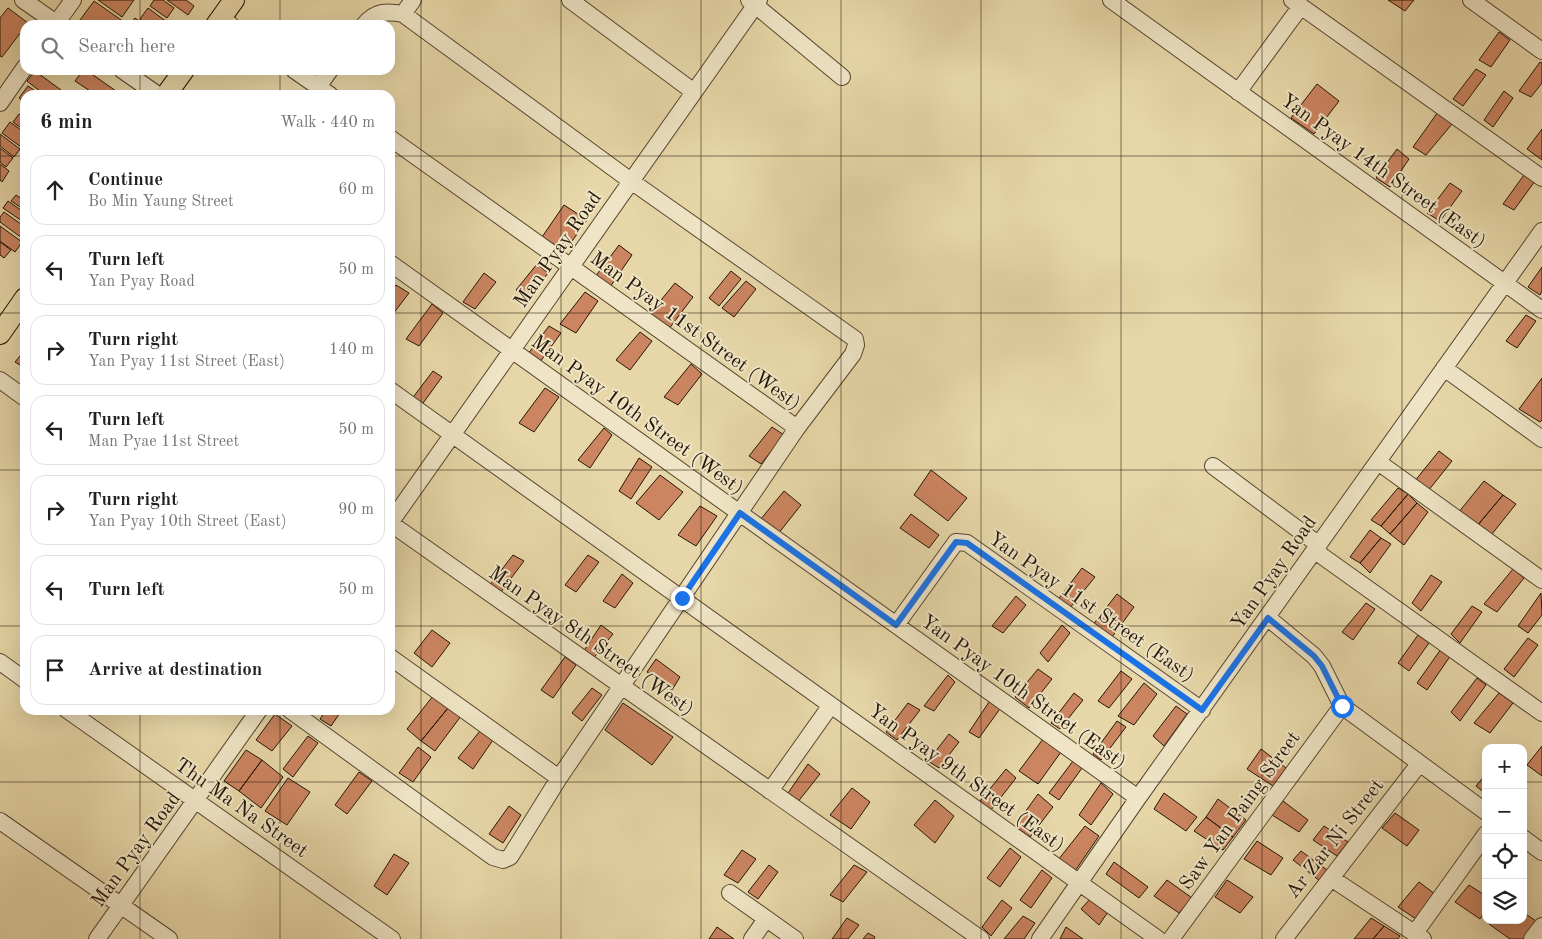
<!DOCTYPE html>
<html lang="en">
<head>
<meta charset="utf-8">
<style>
	body { margin:0; font-family:"Old Standard TT",serif; background:#f2f2f2; color:#222 }
	.controls { position:absolute; right:15px; bottom:15px; display:grid; overflow:hidden; border-radius:10px; box-shadow:0 5px 20px #0002 }
	.controls button { width:45px; height:45px; display:grid; place-items:center; padding:0; border:0; border-bottom:1px solid #e0e0e0; background:#fff; color:#222; font:25px sans-serif }
	.stop { position:absolute; width:15px; height:15px; margin:-11px; border:4px solid #1a73e8; border-radius:50%; background:#fff }
	.stop.end { background:#1a73e8; border-color:#fff; box-shadow:0 1px 5px #0008 }
	.list { margin:0; padding:0; list-style:none }
	h2 { display:flex; justify-content:space-between; align-items:center; height:65px; margin:0; padding:0 20px; font-size:21px }
	h2 small { font-size:16px; font-weight:400; color:#767676 }
	.list li { display:grid; grid-template-columns:32px 1fr auto; gap:15px; align-items:center; box-sizing:border-box; height:70px; margin:0 10px 10px; padding:0 10px; border:1px solid #e0e0e0; border-radius:15px }
	.list b { display:block; font-size:19px; white-space:nowrap }
	.list p { margin:0; font-size:16px; white-space:nowrap; color:#767676 }
	.list em { font-size:16px; font-style:normal; color:#767676 }
	.icon { flex:none; width:28px; height:28px; fill:none; stroke:currentColor; stroke-width:2; stroke-linecap:round; stroke-linejoin:round }
	.map { position:relative; flex:none; width:1542px; height:939px; overflow:hidden }
	.search { position:absolute; background:#fff; box-shadow:0 5px 20px #0002; left:20px; top:20px; width:375px; height:55px; display:flex; align-items:center; gap:12px; box-sizing:border-box; padding:0 18px; border-radius:15px; color:#767676; font-size:19px }
	.panel { position:absolute; background:#fff; box-shadow:0 5px 20px #0002; left:20px; top:90px; width:375px; height:625px; border-radius:15px }
	.map>svg:first-child { display:block }
	.building { fill:#cb8561; stroke:#251607 }
	.lines { fill:none; stroke-linecap:round; stroke-linejoin:round }
	.minor-casing { stroke:#56462f; stroke-width:18 }
	.major-casing { stroke:#251607; stroke-width:22 }
	.minor { stroke:#efe5c6; stroke-width:16 }
	.major { stroke:#e7d7a8; stroke-width:20 }
	.route { stroke:#1a73e8; stroke-width:6 }
	.grid { fill:none; stroke:#251607; stroke-width:1; stroke-opacity:0.55 }
	.labels { text-anchor:middle; stroke-width:4; stroke-linejoin:round; paint-order:stroke }
	.street-label { font-size:20px; fill:#251607; stroke:#efe5c6 }
</style>
</head>
<body>
<div class="map">
<svg width="1542" height="939" viewBox="0 0 1542 939">
	<rect width="100%" height="100%" fill="#e7d7a8"/>
	<filter id="stains"><feTurbulence type="fractalNoise" baseFrequency=".004" numOctaves="4"/><feColorMatrix values="0 0 0 0 .2 0 0 0 0 .09 0 0 0 0 .02 0 0 0 .5 -.17"/></filter>
	<radialGradient id="worn" r=".72"><stop offset=".6" stop-color="#630" stop-opacity="0"/><stop offset="1" stop-color="#630" stop-opacity=".3"/></radialGradient>
	<!-- building -->
	<path class="building" d="M98 0H134L122 17Z
		M154 0H163L174 8 167 18 150 6Z
		M167 0H186L194 6 188 15Z
		M1388 0H1414L1405 11Z
		M94 1 124 22 121 25H86L80 20Z
		M8 8 28 23 2 57 0 56V18Z
		M148 8 171 25H149L140 19Z
		M135 18 145 25H130Z
		M1499 32 1510 40 1491 67 1479 60Z
		M1540 62 1542 63V83L1531 97 1519 91Z
		M1476 69 1486 75 1463 106 1453 99Z
		M83 70H86L116 91 113 95H96L75 81Z
		M35 71 61 90 57 95H45L27 81Z
		M1317 84 1339 101 1314 134 1291 118Z
		M28 86 41 95H25V102L19 98Z
		M1504 91 1513 98 1493 127 1484 120Z
		M25 105V115L20 112Z
		M1438 112 1452 124 1426 155 1413 147Z
		M19 114 25 118V131L13 122Z
		M10 122 25 133V150L2 133Z
		M1542 129V160L1527 149Z
		M0 134 20 149 14 157 0 146Z
		M0 148 13 158 6 167 0 162Z
		M1397 149 1409 159 1390 187 1376 178Z
		M0 164 9 171 2 182 0 180Z
		M1524 175 1535 181 1514 210 1503 204Z
		M1450 183 1462 191 1440 221 1427 213Z
		M16 195 25 201V210L11 201Z
		M8 201 25 213V223L3 208Z
		M564 205 587 220 565 251 542 237Z
		M4 212 25 227V235L22 238 0 222V217Z
		M0 226 22 242 15 252 0 241Z
		M0 242 11 250 4 258 0 255Z
		M619 245 632 255 610 287 595 277Z
		M537 264 548 273 529 299 516 290Z
		M1542 267V291L1540 295 1528 287Z
		M731 271 741 279 719 306 709 298Z
		M484 273 496 282 475 309 463 302Z
		M746 281 756 289 734 317 722 308Z
		M675 283 693 297 668 330 648 316Z
		M396 285 409 293 390 318V292Z
		M585 292 598 301 576 333 560 324Z
		M432 304 443 313 419 346 406 339Z
		M1526 315 1536 321 1517 348 1506 341Z
		M549 326 561 333 540 362 528 354Z
		M640 332 652 341 630 370 616 360Z
		M25 350V368L15 362Z
		M691 364 702 374 678 405 664 397Z
		M433 371 442 377 421 406 411 400Z
		M1542 378V420L1540 422 1519 409Z
		M545 388 559 397 534 432 519 423Z
		M772 427 784 435 761 464 749 456Z
		M604 428 612 435 590 468 578 460Z
		M1439 451 1452 461 1428 491 1414 482Z
		M639 458 652 467 631 499 619 491Z
		M931 470 967 498 948 521 914 495Z
		M660 475 683 492 659 520 636 503Z
		M1484 481 1503 495 1477 526 1458 513Z
		M1398 488 1408 494 1381 526 1371 520Z
		M784 491 801 505 778 534 760 520Z
		M1408 494 1417 503 1390 534 1381 526Z
		M1503 495 1516 504 1492 534 1477 526Z
		M1417 503 1428 512 1404 545 1390 534Z
		M700 506 717 516 696 546 678 535Z
		M911 514 939 535 929 548 900 528Z
		M1370 530 1381 538 1360 563 1350 557Z
		M1381 538 1391 544 1370 573 1360 563Z
		M513 555 524 561 500 593 489 586Z
		M588 555 599 562 576 592 565 585Z
		M1082 568 1095 577 1069 609 1057 601Z
		M1513 569 1524 578 1497 612 1484 604Z
		M622 574 633 583 615 608 603 601Z
		M1431 575 1442 582 1421 611 1412 603Z
		M1541 593 1542 615 1528 633 1518 626Z
		M1117 594 1134 607 1112 637 1092 626Z
		M1016 596 1026 605 1003 633 992 626Z
		M1366 603 1375 609 1353 640 1342 632Z
		M1472 606 1482 612 1460 643 1451 634Z
		M601 625 613 634 592 660 583 652Z
		M1062 625 1070 633 1048 662 1040 653Z
		M432 630 450 643 432 667 414 653Z
		M1418 635 1429 643 1409 671 1398 663Z
		M1528 638 1538 645 1514 677 1504 669Z
		M1441 649 1451 655 1427 690 1417 683Z
		M565 657 576 665 553 698 541 690Z
		M656 659 680 677 672 690 647 672Z
		M1038 669 1052 679 1029 708 1015 697Z
		M1121 671 1132 679 1109 708 1098 701Z
		M948 675 955 682 934 711 924 706Z
		M1477 678 1486 685 1460 721 1451 712Z
		M1144 683 1157 694 1134 725 1118 716Z
		M592 688 602 695 582 721 572 713Z
		M1074 693 1083 700 1060 729 1051 723Z
		M1499 693 1513 703 1490 733 1474 723Z
		M433 696 448 708 421 741 407 729Z
		M991 699 1002 706 979 738 969 732Z
		M623 703 673 737 652 765 605 730Z
		M908 703 920 710 897 740 886 732Z
		M1176 706 1187 714 1164 746 1153 736Z
		M448 708 461 716 435 751 421 741Z
		M326 710H342L331 726 320 719Z
		M275 714 292 726 272 751 256 740Z
		M1117 721 1126 727 1101 760 1093 754Z
		M480 731 493 740 473 769 458 758Z
		M949 734 959 742 939 768 928 761Z
		M308 736 318 743 293 777 283 769Z
		M1043 739 1061 752 1038 784 1019 771Z
		M1542 746V776L1527 765Z
		M418 747 431 757 413 782 399 773Z
		M1261 749 1286 768 1273 786 1247 769Z
		M246 750 262 760 239 791 224 781Z
		M262 760 283 777 261 808 239 791Z
		M1073 761 1082 768 1059 800 1049 793Z
		M808 764 820 774 797 803 786 796Z
		M1006 769 1016 778 991 810 980 801Z
		M359 772 372 781 347 814 335 805Z
		M1486 774V794L1476 786Z
		M288 778 310 792 287 825 265 811Z
		M1101 783 1113 794 1091 825 1079 815Z
		M852 788 870 802 851 829 830 815Z
		M1164 793 1197 817 1186 831 1154 809Z
		M1038 794 1053 807 1030 837 1015 826Z
		M1218 799 1246 820 1233 837 1206 817Z
		M935 800 954 816 935 843 914 825Z
		M1283 801 1308 820 1299 832 1272 815Z
		M509 806 521 815 503 843 489 834Z
		M1395 813 1419 830 1407 846 1382 828Z
		M1206 817 1233 837 1223 850 1194 831Z
		M1085 826 1099 836 1075 871 1058 860Z
		M1324 826 1348 842 1337 856 1313 840Z
		M1257 841 1283 858 1271 875 1244 859Z
		M1010 848 1021 857 1000 887 987 878Z
		M742 850 756 859 738 883 724 875Z
		M1301 851 1327 870 1320 881 1293 860Z
		M394 854 409 863 387 895 374 886Z
		M1114 862 1148 887 1139 898 1106 874Z
		M769 865 778 872 758 899 748 892Z
		M854 865 867 872 843 902 830 895Z
		M1042 870 1052 878 1031 908 1020 900Z
		M1167 880 1192 898 1179 913 1154 896Z
		M1227 880 1253 897 1240 913 1215 897Z
		M1419 882 1435 894 1416 919 1398 907Z
		M1469 885 1486 896V910L1480 919 1455 902Z
		M1091 898 1108 912 1099 925 1081 909Z
		M1002 900 1012 908 991 936 982 927Z
		M1523 912 1536 921 1523 939H1510L1489 924 1492 920H1523Z
		M1023 916 1035 923 1024 939H1004Z
		M847 918 859 925 848 939H832Z
		M1371 918 1384 926 1373 939H1354Z
		M1384 926 1400 936 1398 939H1373Z
		M717 927 734 939H709Z
		M1066 927 1083 939H1060Z
		M868 933 875 937 874 939H863Z"/>
	<g class="lines">
		<defs>
			<path id="minor" d="M23 0 59 25
				M570 0 694 92
				M749 0 842 77
				M1111 0 1542 310
				M1292 0 1542 178
				M1471 0 1542 51
				M403 14 413 0
				M221 18 231 25
				M55 25 73 0
				M122 70 158 95
				M294 70 330 95
				M318 87 330 70
				M1238 92 1301 6
				M0 103 25 67
				M390 138 797 428
				M390 263 1138 798
				M1444 368 1542 439
				M0 380 25 398
				M390 390 1158 939
				M1378 462 1542 580
				M1213 466 1319 545
				M390 523 981 939
				M390 523 759 0
				M1315 551 1542 713
				M1268 618 1314 656 1322 666 1342 706 1486 812
				M896 625 956 542 967 543 1202 710
				M390 657 559 778
				M0 662 25 680
				M67 710 392 939
				M290 710 493 857 503 860 510 857 559 778 797 428 853 354 856 345 855 339 631 181 403 14C387 11 375 11 364 25
				M770 791 831 705
				M0 821 169 939
				M1523 838 1542 852
				M1331 878 1423 939
				M730 893 795 939
				M1415 933 1486 834
				M97 939 259 710
				M752 939 766 919
				M1040 939 1138 798 1542 231
				M1171 939 1342 706
				M1284 939 1419 764
				M1532 939 1542 926"/>
			<path id="major" d="M216 25 234 0
				M166 95 184 70
				M0 334 25 298"/>
		</defs>
		<!-- minor casing -->
		<use href="#minor" class="minor-casing"/>
		<!-- major casing -->
		<use href="#major" class="major-casing"/>
		<!-- minor -->
		<use href="#minor" class="minor"/>
		<!-- major -->
		<use href="#major" class="major"/>
	</g>
	<g class="lines">
		<!-- route -->
		<path class="route" d="M682 598 740 513 896 625 956 542 967 543 1202 710 1268 618 1314 656 1322 666 1342 706"/>
	</g>
	<!-- grid -->
	<path class="grid" d="M140 0V25M280 0V25M421 0V939M561 0V939M701 0V939M841 0V939M981 0V939M1121 0V939M1262 0V939M1402 0V939M140 70V95M280 70V95M0 156H25M390 156H1542M0 313H25M390 313H1542M0 470H25M390 470H1542M0 626H25M390 626H1542M140 710V939M280 710V939M0 782H1486M1523 782H1542"/>
	<g class="labels">
		<!-- street labels -->
		<g class="street-label">
			<text transform="translate(1384 170) rotate(36)" y="7">Yan Pyay 14th Street (East)</text>
			<text transform="translate(557 249) rotate(-55)" y="7">Man Pyay Road</text>
			<text transform="translate(696 330) rotate(36)" y="7">Man Pyay 11st Street (West)</text>
			<text transform="translate(638 414) rotate(36)" y="7">Man Pyay 10th Street (West)</text>
			<text transform="translate(1273 572) rotate(-55)" y="7">Yan Pyay Road</text>
			<text transform="translate(1092 606) rotate(35)" y="7">Yan Pyay 11st Street (East)</text>
			<text transform="translate(592 640) rotate(35)" y="7">Man Pyay 8th Street (West)</text>
			<text transform="translate(1024 691) rotate(36)" y="7">Yan Pyay 10th Street (East)</text>
			<text transform="translate(967 777) rotate(36)" y="7">Yan Pyay 9th Street (East)</text>
			<text transform="translate(242 807) rotate(35)" y="7">Thu Ma Na Street</text>
			<text transform="translate(1239 810) rotate(-54)" y="7">Saw Yan Paing Street</text>
			<text transform="translate(1334 838) rotate(-52)" y="7">Ar Zar Ni Street</text>
			<text transform="translate(135 849) rotate(-54)" y="7">Man Pyay Road</text>
		</g>
	</g>
	<rect width="100%" height="100%" filter="url(#stains)"/>
	<rect width="100%" height="100%" fill="url(#worn)"/>
</svg>
<div class="controls">
<button>+</button>
<button>−</button>
<button><svg class="icon" aria-label="locate" viewBox="0 0 24 24"><circle cx="12" cy="12" r="6"/><path d="M12 2v4M12 18v4M2 12h4M18 12h4"/></svg></button>
<button><svg class="icon" aria-label="layers" viewBox="0 0 24 24"><path d="M12 4l9 5-9 5-9-5zM3 14l9 5 9-5"/></svg></button>
</div>
<div class="stop" style="left:1342px;top:706px"></div>
<div class="stop end" style="left:682px;top:598px"></div>
<div class="search"><svg class="icon" aria-label="search" viewBox="0 0 24 24"><circle cx="10" cy="10" r="6"/><path d="M15 15l6 6"/></svg>Search here</div>
<section class="panel">
<h2>6 min<small>Walk · 440 m</small></h2>
<ul class="list">
<li><svg class="icon" aria-label="ahead" viewBox="0 0 24 24"><path d="M12 20V5M6 11l6-6 6 6"/></svg><div><b>Continue</b><p>Bo Min Yaung Street</p></div><em>60 m</em></li>
<li><svg class="icon" aria-label="left" viewBox="0 0 24 24"><path d="M17 20v-9H6M10 6l-5 5 5 5"/></svg><div><b>Turn left</b><p>Yan Pyay Road</p></div><em>50 m</em></li>
<li><svg class="icon" aria-label="right" viewBox="0 0 24 24"><path d="M7 20v-9h11M14 6l5 5-5 5"/></svg><div><b>Turn right</b><p>Yan Pyay 11st Street (East)</p></div><em>140 m</em></li>
<li><svg class="icon" aria-label="left" viewBox="0 0 24 24"><path d="M17 20v-9H6M10 6l-5 5 5 5"/></svg><div><b>Turn left</b><p>Man Pyae 11st Street</p></div><em>50 m</em></li>
<li><svg class="icon" aria-label="right" viewBox="0 0 24 24"><path d="M7 20v-9h11M14 6l5 5-5 5"/></svg><div><b>Turn right</b><p>Yan Pyay 10th Street (East)</p></div><em>90 m</em></li>
<li><svg class="icon" aria-label="left" viewBox="0 0 24 24"><path d="M17 20v-9H6M10 6l-5 5 5 5"/></svg><div><b>Turn left</b></div><em>50 m</em></li>
<li><svg class="icon" aria-label="arrive" viewBox="0 0 24 24"><path d="M6 21V4h12l-3 4 3 4H6"/></svg><div><b>Arrive at destination</b></div></li>
</ul>
</section>
</div>
</body>
</html>
